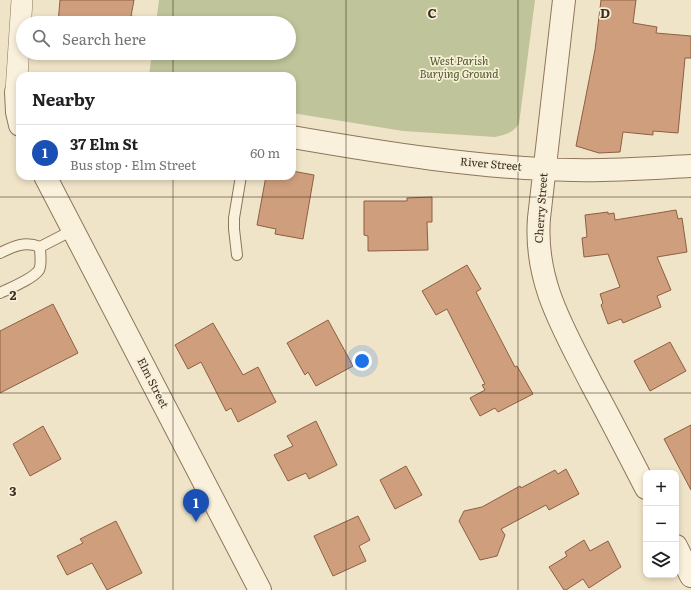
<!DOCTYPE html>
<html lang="en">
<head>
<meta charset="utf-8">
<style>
	body { margin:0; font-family:Literata,serif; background:#f6f6f6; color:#202124 }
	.controls { position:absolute; right:12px; bottom:12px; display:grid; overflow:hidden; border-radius:8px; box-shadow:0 2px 6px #0003 }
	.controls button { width:36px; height:36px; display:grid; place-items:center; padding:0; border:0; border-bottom:1px solid #e0e0e0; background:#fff; color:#202124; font:20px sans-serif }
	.you { position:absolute; left:362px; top:361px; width:14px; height:14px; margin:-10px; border:3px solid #fff; border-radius:50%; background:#1a73e8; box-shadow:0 0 0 6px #1a73e833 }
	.badge { display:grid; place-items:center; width:26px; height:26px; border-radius:50%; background:#9e2a2b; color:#fff; font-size:13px; font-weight:700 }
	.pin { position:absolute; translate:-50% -33px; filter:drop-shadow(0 1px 2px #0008) }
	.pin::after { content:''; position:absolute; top:21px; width:14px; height:12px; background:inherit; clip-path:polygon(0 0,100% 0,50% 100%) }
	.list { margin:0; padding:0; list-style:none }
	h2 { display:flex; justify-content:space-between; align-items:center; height:52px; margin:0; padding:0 16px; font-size:17px }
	h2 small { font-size:13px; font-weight:400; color:#757577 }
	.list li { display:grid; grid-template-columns:26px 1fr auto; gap:12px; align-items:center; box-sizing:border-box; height:56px; padding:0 16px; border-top:1px solid #e0e0e0 }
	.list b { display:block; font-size:15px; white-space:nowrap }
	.list p { margin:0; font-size:13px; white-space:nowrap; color:#757577 }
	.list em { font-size:13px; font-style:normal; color:#757577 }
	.icon { flex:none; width:22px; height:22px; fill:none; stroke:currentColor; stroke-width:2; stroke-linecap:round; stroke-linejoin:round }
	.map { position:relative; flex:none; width:691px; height:590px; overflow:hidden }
	.search { position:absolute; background:#fff; box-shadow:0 2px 6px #0003; left:16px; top:16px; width:280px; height:44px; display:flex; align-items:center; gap:10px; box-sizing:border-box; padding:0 14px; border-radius:22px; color:#757577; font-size:15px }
	.panel { position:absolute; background:#fff; box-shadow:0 2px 6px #0003; left:16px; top:72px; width:280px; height:108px; border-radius:12px }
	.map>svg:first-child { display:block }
	.cemetery { fill:#bfc49a }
	.building { fill:#cf9f7d; stroke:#8d5f41 }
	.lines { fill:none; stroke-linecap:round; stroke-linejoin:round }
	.service-casing { stroke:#8d765c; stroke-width:12 }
	.minor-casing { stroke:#8d765c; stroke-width:22 }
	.tertiary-casing { stroke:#8d765c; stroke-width:24 }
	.service { stroke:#faf1dc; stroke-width:10 }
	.minor { stroke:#faf1dc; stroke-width:21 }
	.tertiary { stroke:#faf1dc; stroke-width:22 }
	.grid { fill:none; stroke:#3d2e20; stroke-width:1; stroke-opacity:0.55 }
	.labels { text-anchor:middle; stroke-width:3.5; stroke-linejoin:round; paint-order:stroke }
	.park-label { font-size:11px; font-style:italic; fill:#4d5a26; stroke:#f7eed8 }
	.street-label { font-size:11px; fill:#3d2e20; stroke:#f7eed8 }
	.grid-label { font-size:13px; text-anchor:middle; font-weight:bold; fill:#3d2e20; stroke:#f7eed8; stroke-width:3.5; stroke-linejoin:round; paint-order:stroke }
</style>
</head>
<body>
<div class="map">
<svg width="691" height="590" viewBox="0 0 691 590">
	<rect width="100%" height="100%" fill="#f0e4c8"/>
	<!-- cemetery -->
	<path class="cemetery" d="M159 0H535L519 124C512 133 506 135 495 137L403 131 292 113V76H149L152 53H289V23H156Z"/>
	<!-- building -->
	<path class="building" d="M60 0H134L131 16 154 20 153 23H58Z
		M601 0H636L633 23 657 27 656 33 691 36V58H685L678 133 653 131V135L623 132 620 152 599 153 576 146 595 50Z
		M292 171 314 175 303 239 275 234 276 229 257 225 266 176H292Z
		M432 197V222H427L428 250 368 251V236L364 235V201H407V198Z
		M676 210 678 219 682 218 687 252 657 257 671 290 657 296 661 307 623 323 621 319 608 324 601 305 603 303 600 294 620 287 608 254 584 257 582 238 587 237 585 215 608 212V214L614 213 615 220Z
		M467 265 481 289 476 292 515 367 517 366 533 394 498 412 495 408 480 416 470 398 485 390 482 385 485 384 447 309 436 315 422 291Z
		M53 304 78 353 0 393V331Z
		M328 320 353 366 316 386 308 372 305 375 287 343Z
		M213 323 243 375 258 367 276 402 238 422 231 408 226 411 201 362 188 369 175 345Z
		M670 342 686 371 650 391 634 361Z
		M316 421 337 465 309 479 306 473 288 481 274 455 293 446 287 436Z
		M691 425V490L664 439Z
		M43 426 61 459 30 476 13 444Z
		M406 466 422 495 395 509 380 480Z
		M566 469 579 494 549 510 546 505 501 529 505 535 497 556 480 560 459 521 464 511 482 507 520 486 521 488 555 470 558 474Z
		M358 516 370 540 359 546 366 561 333 576 314 536Z
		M116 521 142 573 107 590 92 563 67 575 57 556 83 543 80 539Z
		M584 540 590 551 608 541 621 567 589 588 583 579 566 590H564L549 567 567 556 565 552Z"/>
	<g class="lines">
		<defs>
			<path id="service" d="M0 253C14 246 25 241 40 247
				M237 255 234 229V218L241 176
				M0 293C10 288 33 279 39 270 42 264 40 254 40 247L73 230"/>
			<path id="minor" d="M16 92 22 0"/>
			<path id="tertiary" d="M564 0 539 218C534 281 563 328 591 383 610 418 628 453 646 488
				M16 92 17 112 20 125
				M292 137C385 153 478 168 573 170 612 171 652 168 691 166
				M45 176 260 590
				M676 546 691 576"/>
		</defs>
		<!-- service casing -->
		<use href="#service" class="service-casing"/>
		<!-- minor casing -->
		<use href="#minor" class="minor-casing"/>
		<!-- tertiary casing -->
		<use href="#tertiary" class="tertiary-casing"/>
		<!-- service -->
		<use href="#service" class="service"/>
		<!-- minor -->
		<use href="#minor" class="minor"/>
		<!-- tertiary -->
		<use href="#tertiary" class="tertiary"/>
	</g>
	<!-- grid -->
	<path class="grid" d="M173 0V23M346 0V590M518 0V590M173 53V76M173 176V590M0 197H691M0 393H691"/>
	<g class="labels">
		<!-- park labels -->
		<g class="park-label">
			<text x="459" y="65">West Parish<tspan x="459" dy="13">Burying Ground</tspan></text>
		</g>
		<!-- street labels -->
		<g class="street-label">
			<text transform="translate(491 164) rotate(5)" y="4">River Street</text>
			<text transform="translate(541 208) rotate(-86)" y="4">Cherry Street</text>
			<text transform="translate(153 383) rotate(63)" y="4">Elm Street</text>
		</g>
	</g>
	<g class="grid-label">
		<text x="432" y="18">C</text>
		<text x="605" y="18">D</text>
		<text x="13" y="300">2</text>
		<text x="13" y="496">3</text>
	</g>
</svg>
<div class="controls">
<button>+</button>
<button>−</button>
<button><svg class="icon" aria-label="layers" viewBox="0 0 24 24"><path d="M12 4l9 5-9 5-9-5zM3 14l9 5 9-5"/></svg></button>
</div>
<div class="you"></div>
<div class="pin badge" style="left:196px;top:522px;background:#1a4fb4">1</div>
<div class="search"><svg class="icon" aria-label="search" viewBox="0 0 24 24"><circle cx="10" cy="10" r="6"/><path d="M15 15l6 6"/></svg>Search here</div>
<section class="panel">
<h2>Nearby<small></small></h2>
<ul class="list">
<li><span class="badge" style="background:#1a4fb4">1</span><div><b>37 Elm St</b><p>Bus stop · Elm Street</p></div><em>60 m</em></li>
</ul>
</section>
</div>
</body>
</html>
